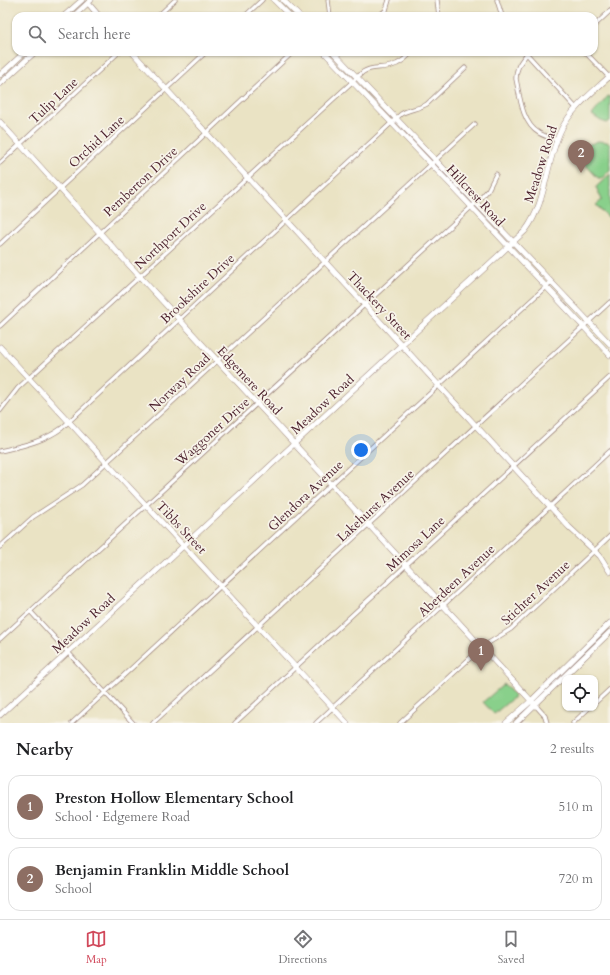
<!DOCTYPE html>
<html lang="en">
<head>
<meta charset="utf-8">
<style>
	body { margin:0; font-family:Cardo,serif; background:#f2f2f2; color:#202124 }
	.controls { position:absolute; right:12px; bottom:12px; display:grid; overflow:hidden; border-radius:8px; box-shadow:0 1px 3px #0004 }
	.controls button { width:36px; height:36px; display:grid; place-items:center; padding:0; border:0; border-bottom:1px solid #e0e0e0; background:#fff; color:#202124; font:20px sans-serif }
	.you { position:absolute; left:361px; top:450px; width:14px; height:14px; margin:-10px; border:3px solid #fff; border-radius:50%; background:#1a73e8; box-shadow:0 0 0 6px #1a73e833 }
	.badge { display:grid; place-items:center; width:26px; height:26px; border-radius:50%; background:#d1495b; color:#fff; font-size:13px; font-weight:700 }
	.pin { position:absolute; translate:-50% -33px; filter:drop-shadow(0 1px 2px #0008) }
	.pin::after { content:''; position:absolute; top:21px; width:14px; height:12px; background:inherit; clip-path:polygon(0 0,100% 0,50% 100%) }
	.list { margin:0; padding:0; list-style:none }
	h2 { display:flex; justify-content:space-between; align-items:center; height:52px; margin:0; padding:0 16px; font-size:17px }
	h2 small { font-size:13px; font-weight:400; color:#757577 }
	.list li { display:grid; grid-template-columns:26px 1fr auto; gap:12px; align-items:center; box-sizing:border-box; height:64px; margin:0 8px 8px; padding:0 8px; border:1px solid #e0e0e0; border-radius:12px }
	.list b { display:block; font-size:15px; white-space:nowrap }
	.list p { margin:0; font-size:13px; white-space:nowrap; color:#757577 }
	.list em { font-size:13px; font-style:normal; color:#757577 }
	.icon { flex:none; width:22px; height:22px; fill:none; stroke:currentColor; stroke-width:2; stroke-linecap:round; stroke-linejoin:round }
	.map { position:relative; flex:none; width:610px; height:723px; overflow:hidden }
	.search { position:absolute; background:#fff; box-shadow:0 1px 3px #0004; left:12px; right:12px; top:12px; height:44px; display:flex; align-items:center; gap:10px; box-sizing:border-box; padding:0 14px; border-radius:12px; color:#757577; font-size:15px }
	.sheet { height:196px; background:#fff }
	nav { display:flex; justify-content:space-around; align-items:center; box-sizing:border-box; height:56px; border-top:1px solid #e0e0e0; background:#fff; font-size:11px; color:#757577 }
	nav a { display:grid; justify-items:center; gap:2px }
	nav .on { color:#d1495b }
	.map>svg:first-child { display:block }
	.green { fill:#89d08b; stroke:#6a785b }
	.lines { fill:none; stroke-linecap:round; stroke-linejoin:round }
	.street-casing { stroke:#9a8178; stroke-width:5 }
	.secondary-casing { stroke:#9a8178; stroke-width:6 }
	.street { stroke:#fff; stroke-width:3.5 }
	.secondary { stroke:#fff; stroke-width:5 }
	.labels { text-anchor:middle; stroke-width:3.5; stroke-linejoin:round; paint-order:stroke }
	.street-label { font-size:13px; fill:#4a1f2b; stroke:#f7f3e8 }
</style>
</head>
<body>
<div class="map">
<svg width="610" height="723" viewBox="0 0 610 723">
	<rect width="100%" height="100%" fill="#f7f3e8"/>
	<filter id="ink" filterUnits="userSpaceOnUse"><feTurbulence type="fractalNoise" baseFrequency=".025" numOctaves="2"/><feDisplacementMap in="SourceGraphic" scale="8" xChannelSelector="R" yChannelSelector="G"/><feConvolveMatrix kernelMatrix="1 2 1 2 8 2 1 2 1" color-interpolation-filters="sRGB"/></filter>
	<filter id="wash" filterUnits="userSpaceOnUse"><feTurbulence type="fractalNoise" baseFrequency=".012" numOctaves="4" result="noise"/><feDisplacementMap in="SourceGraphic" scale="16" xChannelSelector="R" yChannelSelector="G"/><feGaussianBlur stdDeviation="0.9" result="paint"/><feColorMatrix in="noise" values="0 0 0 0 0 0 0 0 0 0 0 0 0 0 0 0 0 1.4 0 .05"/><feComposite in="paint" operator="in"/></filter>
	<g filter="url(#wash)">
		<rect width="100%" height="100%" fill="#eae3c4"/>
		<!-- green -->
		<path class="green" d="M608 96 610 97V121L607 123 601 121 592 115Z
			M598 141 607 142 610 144V170L602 178H598L582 161 580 155 585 146Z
			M610 174V219L596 205 602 200 596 187Z
			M504 684 515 696 494 714 483 702Z"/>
	</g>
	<g filter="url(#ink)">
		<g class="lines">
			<defs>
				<path id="street" d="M328 0 330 16
					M437 0 439 16
					M497 0 502 16
					M158 16 175 0
					M245 16 262 0
					M379 16 386 10 389 0
					M594 26 610 11
					M525 52 576 108
					M585 52 610 78
					M527 54C520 62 516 68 516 79 520 97 522 123 539 133 544 136 551 138 557 140
					M0 163 119 52
					M0 244 206 52
					M0 326 293 52
					M0 411 18 388 363 72C371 66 382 69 391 66 400 64 406 58 412 52
					M0 451C22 446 43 442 62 428L401 114C409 109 419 109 427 104L465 68
					M0 547 33 517 82 485 475 124
					M30 611 133 723
					M0 639 480 199 488 190 496 174
					M595 703 610 689
					M536 706 545 716 547 723
					M72 723 551 282
					M153 723 610 302
					M235 723 610 377
					M316 723 610 451
					M400 723 482 647 511 629 610 536
					M573 723 589 708"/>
				<path id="secondary" d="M274 0 290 16
					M283 0 299 16
					M88 3 99 16
					M64 16 82 0
					M74 16 91 0
					M132 52 569 527 600 556 610 572
					M324 52 451 185 610 355
					M333 52 610 344
					M0 75 25 52
					M0 84 35 52
					M0 122 119 254 536 706
					M0 347 347 723
					M0 715 525 231C548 201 545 161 562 128 573 107 593 92 610 76
					M506 723 531 701 610 623
					M516 723 610 632"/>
			</defs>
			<!-- street casing -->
			<use href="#street" class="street-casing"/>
			<!-- secondary casing -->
			<use href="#secondary" class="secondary-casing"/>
			<!-- street -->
			<use href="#street" class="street"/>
			<!-- secondary -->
			<use href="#secondary" class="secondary"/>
		</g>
	</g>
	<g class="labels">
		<!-- street labels -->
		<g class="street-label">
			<text transform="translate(53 100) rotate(-43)" y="5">Tulip Lane</text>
			<text transform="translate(96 141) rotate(-43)" y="5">Orchid Lane</text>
			<text transform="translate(540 164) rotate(-72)" y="5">Meadow Road</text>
			<text transform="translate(140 181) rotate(-43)" y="5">Pemberton Drive</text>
			<text transform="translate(476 195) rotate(47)" y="5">Hillcrest Road</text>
			<text transform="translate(170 235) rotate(-43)" y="5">Northport Drive</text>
			<text transform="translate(197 288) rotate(-43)" y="5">Brookshire Drive</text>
			<text transform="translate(380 305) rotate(47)" y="5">Thackery Street</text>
			<text transform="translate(250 380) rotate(47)" y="5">Edgemere Road</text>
			<text transform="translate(179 382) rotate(-43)" y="5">Norway Road</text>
			<text transform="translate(322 404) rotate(-43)" y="5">Meadow Road</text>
			<text transform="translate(212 431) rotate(-42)" y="5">Waggoner Drive</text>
			<text transform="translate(305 495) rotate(-43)" y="5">Glendora Avenue</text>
			<text transform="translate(375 505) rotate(-43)" y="5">Lakehurst Avenue</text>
			<text transform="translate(182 527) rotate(47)" y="5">Tibbs Street</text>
			<text transform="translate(415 543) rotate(-43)" y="5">Mimosa Lane</text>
			<text transform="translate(456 580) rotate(-43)" y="5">Aberdeen Avenue</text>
			<text transform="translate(535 592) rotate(-43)" y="5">Stichter Avenue</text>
			<text transform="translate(83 623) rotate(-43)" y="5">Meadow Road</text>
		</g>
	</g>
</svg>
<div class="controls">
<button><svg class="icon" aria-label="locate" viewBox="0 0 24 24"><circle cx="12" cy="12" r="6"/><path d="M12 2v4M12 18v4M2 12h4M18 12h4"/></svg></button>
</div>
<div class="you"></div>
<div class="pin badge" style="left:481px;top:671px;background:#8d6e63">1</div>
<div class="pin badge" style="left:581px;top:173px;background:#8d6e63">2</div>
<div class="search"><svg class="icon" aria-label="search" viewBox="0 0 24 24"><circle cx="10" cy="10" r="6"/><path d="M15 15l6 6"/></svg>Search here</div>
</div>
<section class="sheet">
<h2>Nearby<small>2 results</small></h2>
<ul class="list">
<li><span class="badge" style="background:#8d6e63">1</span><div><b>Preston Hollow Elementary School</b><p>School · Edgemere Road</p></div><em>510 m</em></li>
<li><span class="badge" style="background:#8d6e63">2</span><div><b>Benjamin Franklin Middle School</b><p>School</p></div><em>720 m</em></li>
</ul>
</section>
<nav>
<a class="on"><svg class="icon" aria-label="map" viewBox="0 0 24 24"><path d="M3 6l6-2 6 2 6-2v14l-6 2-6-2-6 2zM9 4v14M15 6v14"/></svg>Map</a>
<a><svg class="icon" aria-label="directions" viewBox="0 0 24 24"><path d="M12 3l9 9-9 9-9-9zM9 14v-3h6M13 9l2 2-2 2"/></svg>Directions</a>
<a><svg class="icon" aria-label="saved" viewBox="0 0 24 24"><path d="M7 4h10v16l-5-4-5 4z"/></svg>Saved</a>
</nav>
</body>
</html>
